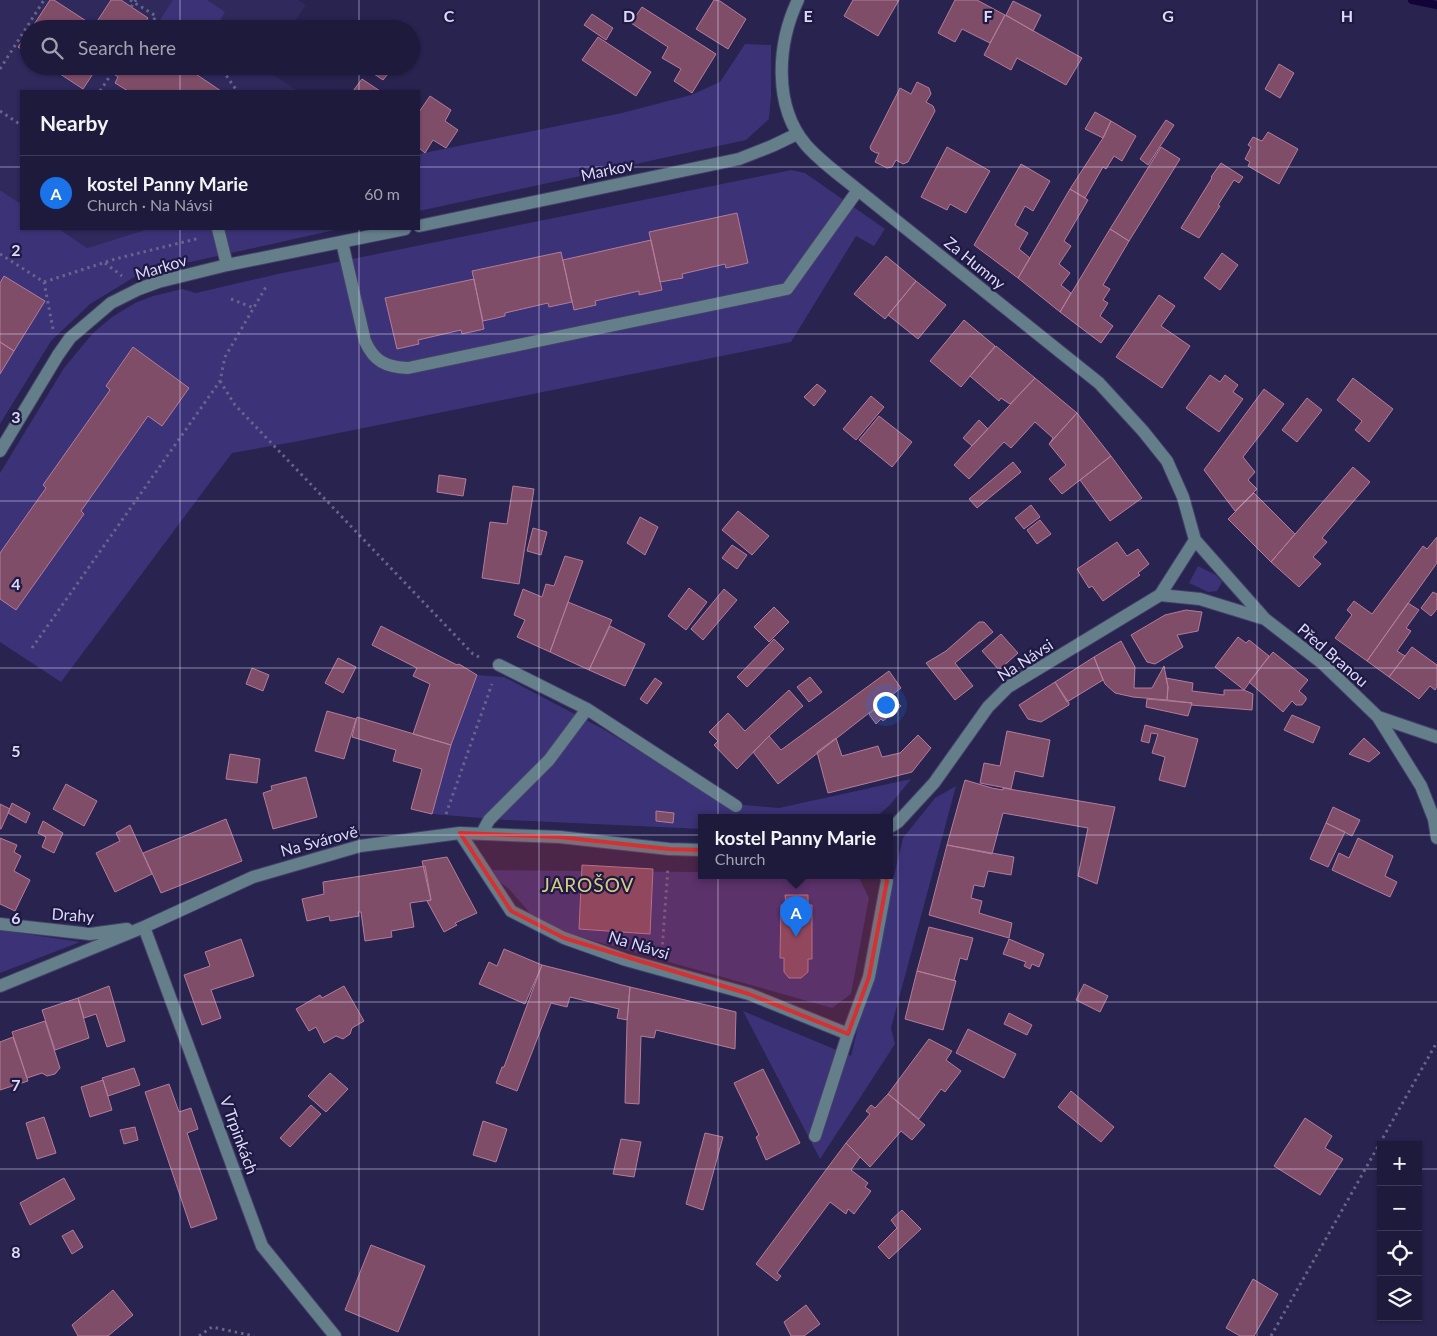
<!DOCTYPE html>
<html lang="en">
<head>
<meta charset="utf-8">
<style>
	body { margin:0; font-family:Lato,sans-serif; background:#2b2746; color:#f1f3f6 }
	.controls { position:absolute; right:15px; bottom:15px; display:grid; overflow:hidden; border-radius:0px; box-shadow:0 1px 4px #0004 }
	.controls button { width:45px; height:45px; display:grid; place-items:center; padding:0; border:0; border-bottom:1px solid #3c3855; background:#1e1a3b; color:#f1f3f6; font:25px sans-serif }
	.you { position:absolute; left:885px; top:704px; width:18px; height:18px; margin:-12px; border:4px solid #fff; border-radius:50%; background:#1a73e8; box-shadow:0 0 0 8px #1a73e833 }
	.badge { display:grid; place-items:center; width:32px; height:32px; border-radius:50%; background:#1a73e8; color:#fff; font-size:16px; font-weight:700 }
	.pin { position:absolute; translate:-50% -41px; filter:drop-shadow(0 1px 2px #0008) }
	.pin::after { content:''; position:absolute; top:26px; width:18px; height:15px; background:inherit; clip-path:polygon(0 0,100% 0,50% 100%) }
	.popup { position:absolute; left:698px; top:814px; width:195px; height:65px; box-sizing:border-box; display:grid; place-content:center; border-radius:0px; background:#1e1a3b; filter:drop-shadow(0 1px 4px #0005); font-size:16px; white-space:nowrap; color:#a1a1af }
	.popup b { font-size:19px; color:#f1f3f6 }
	.popup::after { content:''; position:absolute; left:50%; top:100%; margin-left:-10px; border:10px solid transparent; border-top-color:#1e1a3b }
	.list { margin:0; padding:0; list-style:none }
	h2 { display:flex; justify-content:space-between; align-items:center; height:65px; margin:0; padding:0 20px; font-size:21px }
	h2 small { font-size:16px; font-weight:400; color:#a1a1af }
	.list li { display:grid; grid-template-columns:32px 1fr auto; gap:15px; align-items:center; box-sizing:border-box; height:75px; padding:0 20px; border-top:1px solid #3c3855 }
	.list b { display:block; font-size:19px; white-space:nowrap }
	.list p { margin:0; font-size:16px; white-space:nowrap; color:#a1a1af }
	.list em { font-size:16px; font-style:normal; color:#a1a1af }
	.icon { flex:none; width:28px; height:28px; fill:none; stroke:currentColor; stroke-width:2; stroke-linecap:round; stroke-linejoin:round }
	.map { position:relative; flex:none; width:1437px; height:1336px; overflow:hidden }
	.search { position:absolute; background:#1e1a3b; box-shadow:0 1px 4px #0004; left:20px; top:20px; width:400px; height:55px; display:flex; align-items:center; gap:12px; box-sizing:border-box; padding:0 18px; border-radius:28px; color:#a1a1af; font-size:19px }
	.panel { position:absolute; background:#1e1a3b; box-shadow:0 1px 4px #0004; left:20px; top:90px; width:400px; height:140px; border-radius:0px }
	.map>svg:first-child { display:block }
	.built { fill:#2f295c }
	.green { fill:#3c3278 }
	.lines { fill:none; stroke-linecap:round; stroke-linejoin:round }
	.stream { stroke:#120338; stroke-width:8 }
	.building { fill:#804d69; stroke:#b37c9a }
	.minor-casing { stroke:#45406a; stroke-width:14 }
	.path { stroke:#67648b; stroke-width:3; stroke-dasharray:2.5 4; stroke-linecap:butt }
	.minor { stroke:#647e8a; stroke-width:12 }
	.marked { fill:#d63132; fill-opacity:0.2; stroke:#d63132; stroke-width:4; stroke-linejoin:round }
	.grid { fill:none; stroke:#dbdbf8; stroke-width:1; stroke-opacity:0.55 }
	.labels { text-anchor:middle; stroke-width:4.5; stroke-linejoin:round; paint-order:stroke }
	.street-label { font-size:16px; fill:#dbdbf8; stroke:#1f1944 }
	.quarter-label { font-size:19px; letter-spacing:1px; fill:#d3d081; stroke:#1f1944 }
	.grid-label { font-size:16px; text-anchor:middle; font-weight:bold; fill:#dbdbf8; stroke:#1f1944; stroke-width:4.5; stroke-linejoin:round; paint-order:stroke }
</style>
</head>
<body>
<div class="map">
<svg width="1437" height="1336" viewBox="0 0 1437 1336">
	<rect width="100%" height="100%" fill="#28234f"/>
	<!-- built -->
	<path class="built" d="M0 0H298L306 5 289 29H29V66H263V68L298 91H21V204L0 190Z
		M59 229H148L87 248Z"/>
	<!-- green -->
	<path class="green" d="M173 0H207L225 12 215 29H167L158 23Z
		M745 44 771 45V96L769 119 746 140 419 211V154L622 113 691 95 720 82Z
		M791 170 805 173 885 229 874 246 856 236 791 342 294 442 232 453 61 682 0 642V473L64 368 93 333 112 317 135 303 153 296 182 289 196 293 278 274Z
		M0 190 21 204V229H59L87 248 148 229H339L141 273 90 304 51 341 0 424Z
		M1198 566 1216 575 1222 582 1217 591 1208 592 1189 583Z
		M477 675 504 677 605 730 723 803 779 808 911 779 890 805 875 818H702V829L507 820 432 814 451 745Z
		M956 786 891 1028 895 1044 820 1159 743 1011 851 1056 903 838 935 798Z
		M484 870 702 872V876H858L869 898 851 994 832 1008 541 926 509 889Z
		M0 930 80 942 0 973Z"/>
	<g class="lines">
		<!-- stream -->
		<path class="stream" d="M1412 0 1437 5"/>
	</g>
	<!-- building -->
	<path class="building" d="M50 0H54L94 26 111 0H121L148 18 141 29H31Z
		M714 0 720 1 746 19 728 49 696 29Z
		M853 0H899L878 36 844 16Z
		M955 0H977L1005 15 990 43 962 29 955 42 938 33Z
		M1013 1 1041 15 1033 31 1006 15Z
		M642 7 716 54 692 93 674 81 681 69 662 58 668 47 631 23Z
		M592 14 613 28 606 40 584 25Z
		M1005 15 1082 58 1066 85 1017 58 1011 70 984 55Z
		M29 32V54L18 47Z
		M598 37 651 72 636 96 582 60Z
		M1279 64 1294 73 1280 98 1265 89Z
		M48 66H98L83 89Z
		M102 66H184L221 91H128L115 83 118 77Z
		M362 66H388L392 69 383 80Z
		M362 79 380 91H353Z
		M917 82 929 88 931 94 926 102 933 106 935 111 908 162 903 164 896 160 892 167 887 168 875 162 879 153H876L871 150 870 147 900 88 911 94Z
		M430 96 451 110 445 121 458 130 446 148 433 140 425 153 419 148V112Z
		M1095 112 1111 121 1103 138 1085 129Z
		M1166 120 1174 125 1148 165 1140 159Z
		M1111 121 1136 136 1122 161 1114 156 1106 169 1103 167 1085 198 1070 189 1103 138Z
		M1268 132 1298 149 1279 184 1248 166 1250 162 1245 159 1251 147 1248 145 1253 137 1262 141Z
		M947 147 990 171 966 213 950 204 947 210 921 197Z
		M1161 147 1180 159 1129 241 1110 229Z
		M1221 163 1243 177 1239 183 1234 180 1218 205 1220 206 1199 238 1181 228 1212 178 1211 177Z
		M1021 164 1050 181 1033 211 1025 206 1015 225 1028 233 1019 249 1030 258 1018 278 974 245Z
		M1070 189 1088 200 1064 241 1071 246 1059 264 1070 273 1061 285 1071 293 1060 312 1018 278Z
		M737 213 748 263 726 268 725 264 682 274 683 278 660 282 649 232Z
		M1110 229 1129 241 1103 285 1110 289 1103 300 1108 303 1100 316 1113 326 1101 343 1060 312Z
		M651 240 662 290 639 295V291L595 301 596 305 574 310 563 260Z
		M561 252 572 302 549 307 548 303 505 313V316L483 321 472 271Z
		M1222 253 1238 265 1220 290 1204 278Z
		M886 256 916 281 885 319 854 294Z
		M4 276 45 301 14 351 0 342V283Z
		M474 279 484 329 462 334 461 330 418 340 419 344 397 349 385 298Z
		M916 281 946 305 918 339 888 315Z
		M1159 295 1175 306 1161 326 1190 346 1162 388 1116 357Z
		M964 320 995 346 961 387 930 361Z
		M0 342 14 351 0 374Z
		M996 346 1035 378 1010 404 1001 398 999 401 970 376Z
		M133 347 189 388 162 426 148 416 81 511 84 514 16 610 0 599V553L46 488 43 485 110 390 106 386Z
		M1210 375 1220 382 1225 375 1238 385 1233 392 1243 399 1219 432 1186 408Z
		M1035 378 1077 413 1050 443 1053 438 1035 422 1011 448 1004 442 969 479 954 465Z
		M1353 378 1393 409 1369 442 1355 430 1362 421 1337 400Z
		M817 384 826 391 814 406 804 397Z
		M1264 389 1284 404 1243 457 1255 472 1248 480 1257 489 1235 511 1204 470Z
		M871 396 884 407 856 440 843 429Z
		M1307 398 1322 410 1297 442 1282 430Z
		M1077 413 1111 456 1062 494 1049 479 1066 465 1049 444Z
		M879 416 912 442 892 467 859 440Z
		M979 420 988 429 972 446 963 438Z
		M1111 456 1142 498 1110 521 1080 480Z
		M1013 462 1021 472 977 508 969 499Z
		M1353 467 1370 482 1322 538 1327 542 1313 557 1321 564 1299 587 1271 562Z
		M439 475 466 479 463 496 437 492Z
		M513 486 534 489 519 584 482 578 490 522 507 524Z
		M1254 493 1295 534 1271 562 1228 519Z
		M1031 505 1040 517 1024 529 1015 518Z
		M738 511 769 536 752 555 722 530Z
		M640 517 658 527 645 555 627 543Z
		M1040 520 1051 534 1037 544 1027 530Z
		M533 528 547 532 541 555 527 551Z
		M1437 537V563L1367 661 1335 638 1352 615 1347 610 1354 601 1372 614 1423 546 1427 549Z
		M1117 542 1127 556 1138 549 1149 564 1138 573 1140 575 1103 601 1092 586 1089 588 1077 569Z
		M732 545 747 555 737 569 722 558Z
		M565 556 583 561 550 652 517 637 525 620 514 615 523 589 542 597 546 584 554 586Z
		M689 588 707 602 686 630 668 616Z
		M724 589 737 600 703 640 691 629Z
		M1433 592 1437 594V609L1431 616 1421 608Z
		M568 602 612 620 589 670 550 652Z
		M1408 603 1419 610 1406 628 1411 631 1397 651 1405 656 1389 677 1367 661Z
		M774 607 789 622 769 642 754 627Z
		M1186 610 1202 612 1198 631 1177 635 1183 647 1155 664 1147 662 1131 635 1165 615Z
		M979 622H984L993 632 955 663 973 686 955 700 926 663 946 651Z
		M381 626 457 665 459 664 477 675 451 745 413 734 430 684 413 676 417 668 372 645Z
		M610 626 645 644 625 686 589 670Z
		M1001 634 1018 653 999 670 982 651Z
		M1238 637 1246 643 1249 640 1269 656 1244 690 1215 667Z
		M774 639 784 649 747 687 737 677Z
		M1121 641 1135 667 1134 688H1152L1164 666 1168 687 1167 700 1133 697 1115 693 1105 684 1094 657Z
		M1412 647 1437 665V687L1435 690 1430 686 1419 699 1389 677Z
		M1273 652 1308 680 1299 691 1306 697V700L1302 705H1296L1292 701 1283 712 1249 682Z
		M1094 657 1103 680 1067 702 1055 682Z
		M338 658 356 667 343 693 325 683Z
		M252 668 269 675 263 691 246 684Z
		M889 671 901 688 778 784 753 752 769 736 781 750Z
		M810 677 822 692 809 702 797 687Z
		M655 678 662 683 647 704 640 699Z
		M1166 678 1193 683 1192 691 1224 695V690H1244L1253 694 1252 710 1191 705 1192 703 1167 700 1168 687Z
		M1055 682 1069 703V705L1041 722 1028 719 1019 705Z
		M789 690 803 706 769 736 737 769 714 745 718 741 709 732 728 713 745 731Z
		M891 696 901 706 883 721 881 719 876 724 869 714Z
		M1147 699 1192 703 1188 716 1146 707Z
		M327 711 356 719 344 759 315 751Z
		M1292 715 1320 727 1313 743 1284 730Z
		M357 717 451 745 432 814 411 809 422 769 393 761 396 750 352 737Z
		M1145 725 1198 739 1185 787 1159 780 1165 757 1152 753 1158 734 1151 733 1149 743 1141 741Z
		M1007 731 1050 740 1043 777 1015 771 1011 789 980 783 984 763 1000 766Z
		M918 735 931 748 912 772 828 793 817 752 836 738 842 756 878 746 882 757 900 753Z
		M1364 738 1380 753 1369 762 1349 754Z
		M230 754 260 759 257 783 226 779Z
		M306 777 317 817 273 829 263 793 272 790 271 786Z
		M965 780 992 788 1003 790V788L1115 807 1097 884 1078 876 1088 828 1003 813 992 854 947 845Z
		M66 784 97 801 84 826 53 809Z
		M12 803 30 813 26 823 8 813Z
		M0 804 10 809 1 829H0Z
		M1333 807 1360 820 1352 836 1326 823Z
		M656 811 674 813 673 823 656 821Z
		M226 819 242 861 161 893 143 853Z
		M43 821 63 833 54 853 42 847 46 837 38 833Z
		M1326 823 1345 832 1328 867 1310 859Z
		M130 825 152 874 115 892 96 853 120 841 116 833Z
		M0 838 17 845 14 852 21 856 14 871 30 880 15 911 0 904Z
		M1358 838 1393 856 1385 876 1397 882 1390 897 1332 870 1339 853 1349 858Z
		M947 845 1014 857 1011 875 988 871 984 887 974 885 971 898 982 901 979 913 1012 923 1009 938 929 915Z
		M447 857 477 913 455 923 457 925 444 932 427 901 431 900 422 861Z
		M582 865 653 869 650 934 579 929Z
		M425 866 431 900 410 903 414 927 391 931 392 937 365 941 361 912H358L359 916 330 921 329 916 307 921 302 899 324 894 323 882Z
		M785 895H808V905H812V959H808V972L801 978H789L784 972V958H780L781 905 786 904Z
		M929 927 973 938 967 960 960 958 954 980 956 981 917 971Z
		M241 939 254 976 211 990 221 1018 202 1025 184 975 210 966 205 952Z
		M1009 939 1044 954 1039 967 1032 964 1030 969 1024 966 1026 962 1003 954Z
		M504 949 542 965 525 1004 479 984 489 962 497 966Z
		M542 965 630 987 627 1020 617 1018 619 1009 570 997 567 1007 551 1003 517 1091 496 1083 502 1067H504Z
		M917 971 956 981 943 1030 905 1019Z
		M1084 984 1108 996 1100 1012 1076 1000Z
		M109 986 125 1041 107 1047 96 1014 84 1018 78 998Z
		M344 986 364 1021 352 1028 350 1034 343 1039 336 1036 324 1043 316 1027 309 1031 296 1009 320 995 322 998Z
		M630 987 736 1012 735 1049 656 1030 654 1038 641 1036 639 1104 625 1103 627 1023Z
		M78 998 89 1038 55 1050 42 1010Z
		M1009 1013 1032 1025 1027 1035 1004 1024Z
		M45 1021 60 1068 55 1074 47 1076 42 1073 27 1078 12 1032Z
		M968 1029 1016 1054 1004 1078 956 1053Z
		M13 1037 28 1081 0 1090V1042Z
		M929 1039 952 1051 946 1060 961 1071 945 1092 941 1089 919 1119 888 1094Z
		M134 1068 140 1085 108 1096 102 1078Z
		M763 1069 800 1143 766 1160 756 1137 759 1135 734 1083Z
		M330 1073 348 1089 326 1112 308 1096Z
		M103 1080 112 1110 90 1117 81 1087Z
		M169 1084 179 1112 191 1108 198 1129 187 1133 217 1219 191 1228 145 1092Z
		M1071 1091 1114 1127 1101 1142 1058 1107Z
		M888 1094 925 1125 912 1140 901 1131 870 1167 846 1143 870 1114 866 1111 871 1105 875 1108Z
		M311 1105 321 1114 290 1147 280 1138Z
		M44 1117 56 1153 37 1159 26 1123Z
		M1305 1118 1332 1136 1325 1148 1343 1159 1320 1195 1274 1166Z
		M483 1121 507 1129 496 1162 473 1155Z
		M135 1127 138 1140 124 1144 120 1130Z
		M705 1133 723 1137 703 1210 686 1204Z
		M621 1139 641 1142 634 1177 613 1174Z
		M846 1143 860 1157 851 1170 868 1183 865 1187 871 1191 854 1214 848 1209 846 1214 830 1202 777 1273 781 1276 777 1281 756 1264Z
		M64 1178 75 1199 30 1225 20 1203Z
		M902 1210 921 1229 889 1259 878 1247 897 1228 891 1220Z
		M73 1230 83 1247 72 1254 62 1236Z
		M371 1245 425 1266 398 1332 345 1310Z
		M1253 1279 1278 1294 1254 1336H1240L1226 1328Z
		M113 1290 133 1315 108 1336H78L72 1325Z
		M806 1305 820 1324 804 1336H791L784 1322Z"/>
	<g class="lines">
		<defs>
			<path id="minor" d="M798 0C777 44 773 106 806 145 821 162 841 176 858 190L1099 383 1143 431 1167 461 1183 497 1195 540 1265 619
				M419 226 739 159 772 146 797 134
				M218 229 227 265
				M342 242 365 341C374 361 385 367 408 368L787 289 858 190
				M0 451 58 355 70 338 111 303 139 289 158 282 227 265 405 229
				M1160 595 1200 599 1265 619 1322 663 1378 717 1421 786 1434 819 1437 838
				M587 709 736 806
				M1378 717 1437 737
				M890 827 898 822 934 783 988 707 1008 687 1160 595 1195 540
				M460 833 511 911 564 938 626 960 749 994 848 1034
				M482 833 489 820 549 760 587 709 499 665
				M0 924 90 934 127 929
				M144 927 262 1246 335 1336
				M0 986 144 927 253 877 360 846 460 833 560 837 669 849 702 850
				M815 1136 848 1034 869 977 887 881 886 876"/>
		</defs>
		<!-- minor casing -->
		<use href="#minor" class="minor-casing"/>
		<!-- path -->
		<path class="path" d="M130 0 156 16 151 25 158 29
			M131 7 136 0
			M218 66 221 68 237 91
			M0 69 44 0
			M100 91 112 73
			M0 111 21 125
			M0 254 44 282 53 329
			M105 263 122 276
			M44 282 115 259 200 238
			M231 299 254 308
			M220 381 235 405 473 654 481 658
			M32 648 220 381 225 357 267 285
			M446 814 492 684
			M662 951 668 867
			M199 1336 212 1327 254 1336
			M1271 1336 1437 1042"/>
		<!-- minor -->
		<use href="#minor" class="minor"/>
	</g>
	<!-- marked area -->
	<path class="marked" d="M460 833 560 837 669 849 802 853 853 848 879 834 887 881 869 977 848 1034 749 994 564 938 511 911Z"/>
	<!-- grid -->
	<path class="grid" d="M180 0V29M359 0V29M539 0V1336M718 0V1336M898 0V1336M1078 0V1336M1257 0V1336M180 66V91M359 66V91M0 167H21M419 167H1437M180 229V1336M359 229V1336M0 334H1437M0 501H1437M0 668H1437M0 835H1437M0 1002H1437M0 1169H1381M1418 1169H1437"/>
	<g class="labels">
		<!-- street labels -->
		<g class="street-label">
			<text transform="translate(607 170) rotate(-12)" y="6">Markov</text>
			<text transform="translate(975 263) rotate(39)" y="6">Za Humny</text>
			<text transform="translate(161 267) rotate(-17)" y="6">Markov</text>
			<text transform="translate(1333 655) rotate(41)" y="6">Před Branou</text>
			<text transform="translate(1025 660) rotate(-33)" y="6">Na Návsi</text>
			<text transform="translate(319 841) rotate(-15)" y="6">Na Svárově</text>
			<text transform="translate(73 915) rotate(4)" y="6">Drahy</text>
			<text transform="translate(639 945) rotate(17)" y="6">Na Návsi</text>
			<text transform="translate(239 1135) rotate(70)" y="6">V Trpinkách</text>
		</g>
		<!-- quarter labels -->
		<g class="quarter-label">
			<text x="588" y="892">JAROŠOV</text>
		</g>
	</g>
	<g class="grid-label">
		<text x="449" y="22">C</text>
		<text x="629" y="22">D</text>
		<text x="808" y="22">E</text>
		<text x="988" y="22">F</text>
		<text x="1168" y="22">G</text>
		<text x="1347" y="22">H</text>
		<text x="16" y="256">2</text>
		<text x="16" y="423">3</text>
		<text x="16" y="590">4</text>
		<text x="16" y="757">5</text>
		<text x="16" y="924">6</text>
		<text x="16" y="1091">7</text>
		<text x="16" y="1258">8</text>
	</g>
</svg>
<div class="controls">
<button>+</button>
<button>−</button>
<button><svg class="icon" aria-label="locate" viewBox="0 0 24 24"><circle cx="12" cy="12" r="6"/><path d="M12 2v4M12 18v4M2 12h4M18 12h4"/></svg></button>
<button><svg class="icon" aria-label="layers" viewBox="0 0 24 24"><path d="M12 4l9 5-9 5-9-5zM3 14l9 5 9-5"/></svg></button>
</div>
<div class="you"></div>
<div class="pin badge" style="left:796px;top:937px">A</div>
<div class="popup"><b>kostel Panny Marie</b>Church</div>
<div class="search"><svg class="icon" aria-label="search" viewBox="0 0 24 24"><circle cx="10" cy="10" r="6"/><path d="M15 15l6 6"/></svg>Search here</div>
<section class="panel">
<h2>Nearby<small></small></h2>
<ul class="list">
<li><span class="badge">A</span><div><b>kostel Panny Marie</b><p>Church · Na Návsi</p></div><em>60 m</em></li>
</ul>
</section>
</div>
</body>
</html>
